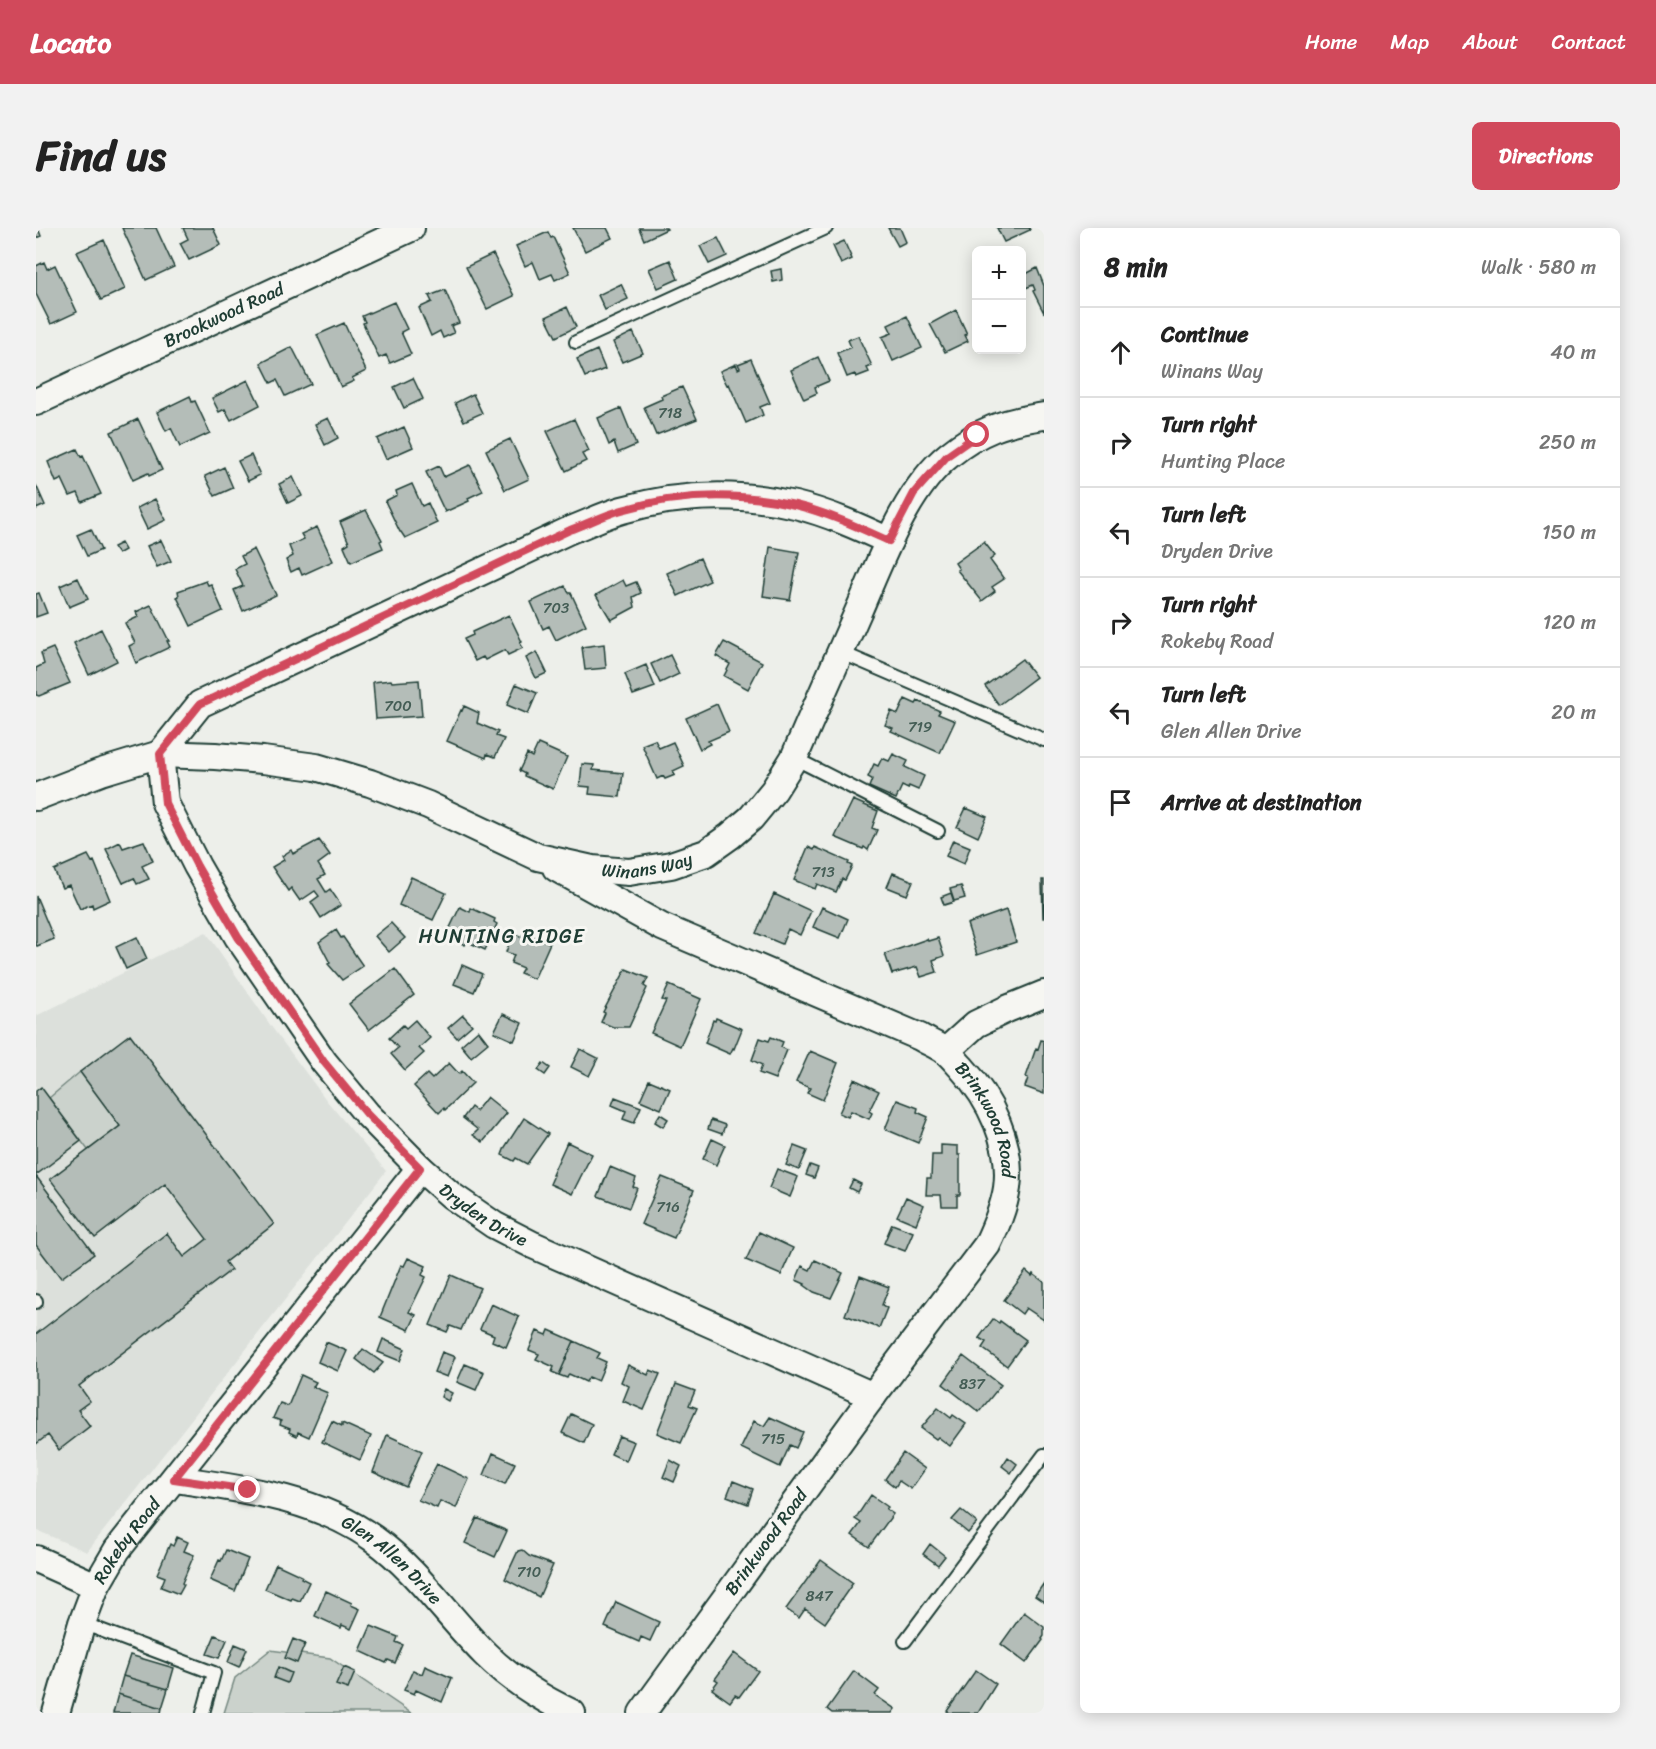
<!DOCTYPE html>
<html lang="en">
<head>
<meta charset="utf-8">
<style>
	body { margin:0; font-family:Sriracha,sans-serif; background:#f2f2f2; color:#222 }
	.controls { position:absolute; right:18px; top:18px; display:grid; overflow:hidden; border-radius:9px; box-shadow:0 3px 15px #0003 }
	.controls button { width:54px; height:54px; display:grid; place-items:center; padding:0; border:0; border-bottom:2px solid #e0e0e0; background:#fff; color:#222; font:30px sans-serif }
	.stop { position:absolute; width:18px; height:18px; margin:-14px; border:4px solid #d1495b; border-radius:50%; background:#fff }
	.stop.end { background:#d1495b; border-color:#fff; box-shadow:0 2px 6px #0008 }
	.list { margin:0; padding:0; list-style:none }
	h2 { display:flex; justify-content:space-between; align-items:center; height:78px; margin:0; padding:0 24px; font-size:26px }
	h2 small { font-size:20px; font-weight:400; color:#767676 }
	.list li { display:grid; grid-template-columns:39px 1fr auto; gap:18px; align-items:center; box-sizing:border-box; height:90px; padding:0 24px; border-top:2px solid #e0e0e0 }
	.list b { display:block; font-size:22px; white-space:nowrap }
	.list p { margin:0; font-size:20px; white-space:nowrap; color:#767676 }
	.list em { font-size:20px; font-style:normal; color:#767676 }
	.icon { flex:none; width:33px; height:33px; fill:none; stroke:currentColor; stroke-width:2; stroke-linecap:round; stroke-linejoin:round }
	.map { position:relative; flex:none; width:1008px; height:1485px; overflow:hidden; border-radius:9px }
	header { display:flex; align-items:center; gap:36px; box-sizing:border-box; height:84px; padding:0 30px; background:#d1495b; color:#fff }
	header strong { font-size:28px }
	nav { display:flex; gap:33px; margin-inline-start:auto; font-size:21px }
	.intro { display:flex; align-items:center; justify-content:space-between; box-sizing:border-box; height:144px; padding:0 36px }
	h1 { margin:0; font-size:42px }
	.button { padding:15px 27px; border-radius:9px; background:#d1495b; color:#fff; font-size:21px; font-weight:700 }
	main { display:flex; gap:36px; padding:0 36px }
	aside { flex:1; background:#fff; border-radius:9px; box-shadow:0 3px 15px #0003 }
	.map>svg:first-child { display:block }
	.built { fill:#dce0db }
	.green { fill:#cbd2cc; stroke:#758880; stroke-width:1.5 }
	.building { fill:#b4bdb8; stroke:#1f3d34; stroke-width:1.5 }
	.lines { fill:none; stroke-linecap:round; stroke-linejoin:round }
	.lane-casing { stroke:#1f3d34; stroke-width:16 }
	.street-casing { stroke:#1f3d34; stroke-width:30 }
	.lane { stroke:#f6f6f2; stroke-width:12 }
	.street { stroke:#f6f6f2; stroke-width:26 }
	.route { stroke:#d1495b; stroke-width:8 }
	.labels { text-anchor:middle; stroke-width:6; stroke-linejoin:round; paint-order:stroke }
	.number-label { font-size:15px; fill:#445d55 }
	.street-label { font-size:18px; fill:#1f3d34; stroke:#f6f6f2 }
	.neighbourhood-label { font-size:20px; letter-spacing:1.5px; fill:#1f3d34; stroke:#f6f6f2 }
</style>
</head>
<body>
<header>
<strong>Locato</strong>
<nav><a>Home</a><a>Map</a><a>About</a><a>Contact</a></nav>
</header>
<div class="intro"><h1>Find us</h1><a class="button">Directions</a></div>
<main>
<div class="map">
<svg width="1008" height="1485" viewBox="0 0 1008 1485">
	<rect width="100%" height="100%" fill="#edefea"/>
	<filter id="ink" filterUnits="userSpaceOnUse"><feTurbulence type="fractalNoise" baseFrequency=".0167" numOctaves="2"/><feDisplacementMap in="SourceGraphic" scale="12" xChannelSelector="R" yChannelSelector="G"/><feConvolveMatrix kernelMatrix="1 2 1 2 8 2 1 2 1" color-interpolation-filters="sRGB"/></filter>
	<g filter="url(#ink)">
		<!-- built -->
		<path class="built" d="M170 704 237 801 291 873 350 943 51 1324 0 1302V788Z"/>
		<!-- green -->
		<path class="green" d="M44 844 84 898 52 922 13 870Z
			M234 1422 294 1430 375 1485H188L199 1450Z"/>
		<!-- building -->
		<path class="building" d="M0 0H2L5 8 0 10Z
			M86 0H120L138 39 110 52Z
			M147 0H177L185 17 153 32 144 15 152 11Z
			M537 0H571L576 10 549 23Z
			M603 0H630L631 1 608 12Z
			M852 0H864L870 14 862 18Z
			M961 0H993L994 2 968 14Z
			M512 4 515 10 517 9 534 45 519 52 516 46 504 51 497 34 489 38 480 18Z
			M682 10 691 28 673 36 664 18Z
			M68 12 89 61 65 72 41 24Z
			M808 13 816 31 805 36 797 18Z
			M457 26 478 68 451 81 430 39Z
			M634 32 642 51 622 60 613 41Z
			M8 34 11 41 19 37 41 84 15 96 0 66V38Z
			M1001 40 1008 58V85L997 63 999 62 997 57 987 61 986 59V48Z
			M745 41 746 52 737 54 735 43Z
			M585 56 592 71 569 82 562 67Z
			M409 62 423 95 415 98 418 105 407 110 404 103 395 108 383 80 396 74 393 68Z
			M358 74 371 101 365 104 375 126 354 135 350 127 343 130 327 95 329 94 326 88Z
			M531 79 540 99 520 109 510 89Z
			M920 82 931 106 929 107 932 113 909 124 894 96Z
			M871 88 886 120 857 133 846 109 856 105 852 97Z
			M308 95 330 143 316 150 318 153 305 159 281 107Z
			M597 104 607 125 586 134 577 114Z
			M822 108 836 138 831 140 833 144 820 149 819 146 811 149 801 125 815 119 812 112Z
			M256 119 275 156 249 168 241 152 235 155 225 135Z
			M561 122 569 141 549 149 541 131Z
			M782 129 793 153 779 159 781 165 768 171 755 142Z
			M715 131 734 175 724 179 727 187 710 195 693 156 691 157 684 143 700 136 702 141 704 140 702 136Z
			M377 150 387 171 368 180 358 159Z
			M212 152 224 177 195 192 189 181 183 184 176 170Z
			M646 159 661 191 620 207 608 179 626 171 625 168Z
			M437 166 446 185 428 193 419 175Z
			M154 168 156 174 159 173 174 205 144 219 135 200 130 203 121 184Z
			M585 180 600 217 582 225 578 214 573 217 562 190Z
			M292 190 302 210 289 217 279 196Z
			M102 191 126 242 113 248 112 245 97 252 75 204Z
			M538 191 553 223 546 226 550 233 530 243 511 203Z
			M368 199 377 219 350 231 341 211Z
			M474 211 493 251 469 262 450 222Z
			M41 221 45 229 47 228 65 266 46 274 42 265 34 268 26 251 20 254 12 234Z
			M215 227 224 247 212 253 202 233Z
			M434 237 447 263 432 270 433 273 409 284 390 244 403 238 408 249Z
			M188 239 197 260 179 268 169 248Z
			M257 249 266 268 252 275 243 256Z
			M376 256 386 278 392 275 401 295 369 310 365 304H364L349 273 361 267 360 263Z
			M0 257 9 277 0 281Z
			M119 271 130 292 111 301 101 280Z
			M330 282 346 312 344 313 347 320 315 334 308 318 313 315 304 294Z
			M281 299 297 333 266 347 263 340 255 344 250 332 257 328 253 318 268 311 265 306Z
			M55 301 65 322 51 328 41 307Z
			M125 312 135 333 121 339 111 318Z
			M948 314 959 328 954 332 968 351 956 359 959 363 946 373 921 342 923 341 919 335Z
			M85 315 89 322 82 326 77 319Z
			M734 319 763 324 754 372 727 368Z
			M218 321 240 367 207 383 198 362 207 358 199 341 209 336 205 328Z
			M664 330 674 353 642 368 631 345Z
			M42 350 52 371 33 379 24 358Z
			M587 352 590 358 600 354 605 365 597 369 599 379 575 392 560 367Z
			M170 353 172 357 175 356 187 383 155 398 141 369 143 368 142 363Z
			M529 358 533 365H535L550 397 520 412 513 398 507 401 495 374Z
			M3 365 11 385 0 389V366Z
			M115 377 133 413H131L134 419 100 435 93 418 99 415 89 395 102 389 100 384Z
			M473 387 486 414 484 415 487 420 472 427 469 422 449 432 447 429 439 433 428 411 437 407 436 404Z
			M65 401 81 433 53 447 38 415Z
			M688 414 726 434 712 461 688 448 694 436 680 428Z
			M568 416 570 440 549 442 546 419Z
			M17 420 34 455 3 468 0 467V440L8 436 5 425Z
			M501 424 511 445 500 450 490 430Z
			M634 427 643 446 624 455 615 436Z
			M986 431 1000 449 963 477 949 458Z
			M610 437 619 459 597 467 589 446Z
			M355 452 356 454 383 452 386 488 340 491 337 454Z
			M480 456 501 465 492 486 471 477Z
			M869 471 880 476 882 473 904 483 902 486 919 493 904 525 855 503 857 500 849 497 855 483 862 486Z
			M681 476 693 504 672 513 674 516 664 521 650 490Z
			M428 478 443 485 441 495 462 504 460 508 468 511 459 529 451 526 450 530 411 513 425 482 426 483Z
			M619 512 623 520 637 514 648 538 637 543 639 547 629 551 627 548 621 551 606 517Z
			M502 516 531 529 517 561 488 548 489 546 483 543 491 526 496 529Z
			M857 526 872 533 869 539 888 548 882 562 873 558 872 561 866 558 860 571 833 559 836 551 832 549 838 536 842 538 846 530 853 533Z
			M546 536 558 537 557 542 587 545 584 569 553 566 554 559 544 558Z
			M817 572 842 583 836 600 841 602 832 622 828 619 827 621 799 609Z
			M930 580 951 589 942 609 921 599Z
			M283 612 294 627 282 636 289 647 282 651 290 664 294 661 305 677 285 690 275 674 283 668 279 663 264 673 255 660 252 663 236 639 248 632 246 628 255 622 257 626Z
			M917 612 934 619 928 636 910 628Z
			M108 613 117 633 106 638 113 651 101 656 98 650 87 655 70 621 84 614 87 620Z
			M772 619 778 622 779 619 813 634 812 636 816 638 809 652 806 651 800 664 781 656 779 661 758 652Z
			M52 627 56 634 58 633 74 672 57 680 56 676 44 681 33 657 26 660 18 642Z
			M857 645 877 653 871 667 851 659Z
			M375 649 410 665 397 692 363 677Z
			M1006 652H1008V690H1007Z
			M925 658 929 670 918 673 914 661Z
			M915 665 918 674 908 677 905 669Z
			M738 666 775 683 764 707 752 701 746 716 720 705Z
			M0 668 18 711 1 718 0 717Z
			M424 679 434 684 435 680 459 691 458 694 461 696 449 722 434 715 436 712 432 711 429 717 410 708Z
			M786 679 812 691 804 710 777 699Z
			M970 682 980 714 941 727 931 696Z
			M355 695 369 710 353 724 339 708Z
			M300 702 305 710 307 709 327 738 306 752 292 736 294 735 283 714Z
			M477 705 486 709 488 705 514 715 498 751 484 745 487 740 475 735 478 727 470 724Z
			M101 709 111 731 90 741 80 719Z
			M902 710 908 728 897 732 901 744 885 749 881 739 856 746 849 726 891 711 892 713Z
			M426 737 446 746 438 764 418 756Z
			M359 741 378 767 333 802 313 776Z
			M590 741 612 750 608 758 611 760 593 799H577L565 794 569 785 567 784Z
			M633 757 665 771 644 818 615 805 630 773 626 772Z
			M467 786 486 795 478 813 458 804Z
			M427 787 436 797 421 810 412 800Z
			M680 790 706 801 698 821 697 820 694 826 669 815 677 792 679 793Z
			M379 792 394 810 383 820 388 825 369 842 355 826 362 820 353 810 367 797 370 800Z
			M442 802 452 815 435 829 425 817Z
			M94 806 238 996 189 1034 195 1042 43 1158 54 1173 42 1182 54 1198 23 1222 12 1207 0 1216V1106L131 1005 148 1029 171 1011 129 956 59 1010 14 951 84 898 44 844Z
			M735 809 747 814 745 819 751 822 739 851 723 845 726 837 716 832 724 810 733 813Z
			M1005 812 1008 813V866L989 859 992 850 990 849 1000 820 1002 821Z
			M544 821 562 830 553 848 535 839Z
			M774 823 802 835 787 872 771 865 774 860 760 854Z
			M413 835 423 846 426 843 437 855 409 882 408 880 403 885 378 858 391 846 396 851Z
			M507 835 514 840 509 847 502 842Z
			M818 851 843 863 833 883 836 885 833 891 815 883 812 889 803 885Z
			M613 852 634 861 625 881 604 872Z
			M5 859 45 913 0 947V863Z
			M451 869 471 885 447 914 437 907 442 902 427 890 435 879 440 883Z
			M579 869 605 879 598 895 587 891 590 883 576 877Z
			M861 872 882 880 881 884 892 889 882 915 849 901Z
			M624 886 632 891 627 899 619 894Z
			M488 890 512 906 491 936 480 930 478 933 466 927 469 919Z
			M675 892 689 897 686 906 672 901Z
			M676 911 689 917 680 937 667 931Z
			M531 914 556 926 536 966 514 956 518 947H516Z
			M905 917 922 918V927H924V967H921V978H906L905 967H890L891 950H895L896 927H905Z
			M758 918 771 923 763 942 750 937Z
			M774 937 782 940 778 950 770 947Z
			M574 939 600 950 597 959 601 960 593 980 562 968Z
			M741 941 762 949 754 969 733 960Z
			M0 948 58 1026 25 1050 0 1017Z
			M626 949 658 962 638 1010 605 996Z
			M817 952 825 956 821 964 813 960Z
			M870 969 888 977 880 996 861 988Z
			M856 996 877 1004 869 1023 848 1015Z
			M723 1004 757 1020 745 1047 710 1032Z
			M372 1030 390 1038 386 1047 390 1049 373 1084 380 1087 373 1102 344 1089 365 1037 368 1038Z
			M779 1032 807 1045 795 1070 778 1064 768 1057 769 1056 760 1052 766 1038 774 1042Z
			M990 1043 996 1048 997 1046 1008 1054V1092L990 1080 986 1086 968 1072Z
			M415 1047 444 1060 425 1102 414 1098 411 1104 394 1097Z
			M824 1048 853 1059 846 1077 851 1080 843 1100 809 1087Z
			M455 1076 483 1089 470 1119 456 1113 458 1107 444 1101Z
			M957 1091 963 1095 964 1093 990 1112 971 1138 946 1120 950 1114 943 1110Z
			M513 1102 538 1113 523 1147 516 1144 518 1139 500 1131 503 1126 493 1122 501 1103 511 1107Z
			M347 1111 369 1121 364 1133 342 1124Z
			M538 1113 564 1125 561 1130 570 1134 562 1153 553 1149 550 1154 533 1146 531 1150 523 1147Z
			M290 1114 311 1123 302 1143 282 1134Z
			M327 1121 347 1135 338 1145 320 1131Z
			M406 1124 419 1129 411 1149 398 1144Z
			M927 1128 965 1157 943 1184 907 1156Z
			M429 1136 448 1144 440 1162 421 1154Z
			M592 1137 612 1147 614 1142 624 1146 608 1182 587 1173 593 1158 585 1154Z
			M265 1147 280 1154 277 1159 292 1165 273 1209 262 1204 261 1208 253 1204 254 1201 244 1197 245 1193 237 1190 244 1175 252 1178Z
			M640 1156 659 1163 653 1177 661 1180 645 1215 621 1205Z
			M408 1161 416 1165 412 1173 405 1169Z
			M902 1180 915 1190 917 1187 930 1196 914 1218 902 1209 900 1211 885 1200Z
			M535 1186 556 1196 548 1215 526 1205Z
			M734 1189 767 1204 760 1220 754 1217 744 1239 705 1220 718 1193 728 1198Z
			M296 1193 306 1198V1195L335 1208 324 1232 286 1214Z
			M351 1207 386 1223 370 1259 337 1244Z
			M583 1208 598 1214 590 1233 575 1226Z
			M457 1225 479 1235 469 1256 448 1247Z
			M867 1225 889 1241 875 1261 863 1253 859 1259 849 1251Z
			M972 1229 981 1236 975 1245 966 1238Z
			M634 1232 645 1238 638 1254 627 1249Z
			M401 1236 433 1251 420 1280 404 1273 401 1280 382 1272Z
			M697 1253 717 1261 712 1276 691 1268Z
			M835 1267 852 1279 850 1281 857 1286 833 1319 816 1307 825 1295 819 1291Z
			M925 1282 941 1295 932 1305 916 1292Z
			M441 1290 471 1303 459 1329 429 1315Z
			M141 1309 152 1314 148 1323 158 1327 146 1355 148 1357 143 1366 125 1359 129 1349 121 1346 134 1316 137 1318Z
			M894 1316 909 1328 902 1337 887 1326Z
			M190 1322 212 1331 199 1363 174 1352 183 1332 185 1333Z
			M486 1322 493 1328 517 1337 503 1369 469 1351 482 1323Z
			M785 1332 817 1355 789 1395 769 1381 763 1390 750 1381Z
			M240 1336 266 1348 265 1350 273 1354 264 1373 256 1370 255 1372 229 1361Z
			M1008 1355V1374L999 1368Z
			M290 1363 316 1375 315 1377 324 1381 315 1401 306 1397 305 1400 279 1388Z
			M580 1374 623 1394 614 1413 605 1409 603 1414 569 1399Z
			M988 1384 1008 1399V1408L1006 1411 1007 1412 990 1435 965 1416Z
			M335 1398 362 1409 360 1414 367 1417 359 1435 352 1432 350 1435 324 1423Z
			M179 1407 191 1412 183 1430 171 1426Z
			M257 1411 269 1416 261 1435 249 1430Z
			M199 1416 211 1421 203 1439 192 1434Z
			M698 1425 722 1443 703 1469 699 1467 694 1474 676 1461 682 1453 679 1451Z
			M94 1427 138 1440 132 1461 87 1448Z
			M389 1438 416 1450 406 1474 380 1462 378 1466 368 1462 377 1442 386 1446Z
			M242 1439 255 1445 251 1455 238 1450Z
			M308 1439 319 1444 312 1461 300 1457Z
			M940 1442 960 1456 942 1485H914L911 1483Z
			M818 1443 843 1462 839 1467 859 1481 856 1485H796L791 1481Z
			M87 1448 132 1461 126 1480 82 1466Z
			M82 1466 126 1480 125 1485H77Z"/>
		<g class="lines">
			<defs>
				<path id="lane" d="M540 114 790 0
					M804 424 1008 512
					M758 530 902 603
					M0 1073V1074
					M46 1395 178 1445 167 1485
					M869 1413 1008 1227"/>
				<g id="street">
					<path id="s1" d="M0 174 375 0"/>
					<path id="s2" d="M124 526 129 575 161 638 202 709 288 834 331 886 384 940 416 968 458 997 497 1017 837 1168"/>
					<path d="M124 526 164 476 534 302C551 296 568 287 586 282 642 266 702 264 759 277 792 285 823 299 853 313"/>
					<path id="s3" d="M0 569 65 544 124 526 179 528 227 532 280 539 334 555 392 577 502 629 556 641 593 644 635 637 670 625 694 608 715 590 738 562 758 530C779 481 801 432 822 384 844 334 870 261 913 227 944 202 968 194 1008 188"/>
					<path id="s4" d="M520 640 626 699 884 809C892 814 901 817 909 823 915 827 920 834 925 839 954 870 977 917 971 960 968 980 960 998 951 1017L830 1177 606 1485"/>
					<path d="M910 823 940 796 971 781 1008 766"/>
					<path id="s5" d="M138 1251C207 1261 280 1269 338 1311 381 1342 412 1389 449 1426 475 1452 504 1470 536 1485"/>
					<path d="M0 1331 60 1358"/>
					<path id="s6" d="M20 1485 46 1395 60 1358 81 1322 384 940"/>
				</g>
			</defs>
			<!-- lane casing -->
			<use href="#lane" class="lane-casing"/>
			<!-- street casing -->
			<use href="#street" class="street-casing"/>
			<!-- lane -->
			<use href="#lane" class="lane"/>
			<!-- street -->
			<use href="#street" class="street"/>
		</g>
	</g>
	<g class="lines" filter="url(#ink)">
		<!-- route -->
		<path class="route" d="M212 1262 138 1251 384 940 331 886 288 834 202 709 161 638 129 575 124 526 164 476 534 302C551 296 568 287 586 282 642 266 701 264 759 277 792 285 822 299 853 313L878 265 911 228 941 207"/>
	</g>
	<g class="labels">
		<!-- number labels -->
		<g class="number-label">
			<text x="634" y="190">718</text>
			<text x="520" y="385">703</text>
			<text x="362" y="483">700</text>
			<text x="884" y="504">719</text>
			<text x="787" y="649">713</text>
			<text x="632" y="984">716</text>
			<text x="936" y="1161">837</text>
			<text x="737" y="1216">715</text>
			<text x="493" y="1349">710</text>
			<text x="783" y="1373">847</text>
		</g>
		<!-- street labels -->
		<g class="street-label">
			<text dy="6" stroke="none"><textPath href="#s1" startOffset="207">Brookwood Road</textPath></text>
			<text dy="6" stroke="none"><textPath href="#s3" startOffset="639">Winans Way</textPath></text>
			<text dy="6" stroke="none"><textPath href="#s4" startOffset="513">Brinkwood Road</textPath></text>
			<text dy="6" stroke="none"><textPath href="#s2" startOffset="576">Dryden Drive</textPath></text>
			<text transform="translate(730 1314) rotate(-54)" y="6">Brinkwood Road</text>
			<text dy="6" stroke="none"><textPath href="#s6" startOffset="188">Rokeby Road</textPath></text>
			<text dy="6" stroke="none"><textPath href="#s5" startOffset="238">Glen Allen Drive</textPath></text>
		</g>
		<!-- neighbourhood labels -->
		<g class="neighbourhood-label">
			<text x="466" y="715">HUNTING RIDGE</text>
		</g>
	</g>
</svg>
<div class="controls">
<button>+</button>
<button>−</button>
</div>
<div class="stop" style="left:941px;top:207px"></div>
<div class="stop end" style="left:212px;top:1262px"></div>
</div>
<aside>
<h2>8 min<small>Walk · 580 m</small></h2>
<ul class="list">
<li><svg class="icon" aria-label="ahead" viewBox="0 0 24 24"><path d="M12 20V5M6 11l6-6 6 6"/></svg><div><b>Continue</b><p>Winans Way</p></div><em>40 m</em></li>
<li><svg class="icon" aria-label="right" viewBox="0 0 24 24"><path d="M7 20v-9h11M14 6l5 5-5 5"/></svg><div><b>Turn right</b><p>Hunting Place</p></div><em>250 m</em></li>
<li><svg class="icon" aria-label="left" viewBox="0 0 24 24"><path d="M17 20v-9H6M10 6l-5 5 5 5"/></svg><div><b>Turn left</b><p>Dryden Drive</p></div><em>150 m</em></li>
<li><svg class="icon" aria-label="right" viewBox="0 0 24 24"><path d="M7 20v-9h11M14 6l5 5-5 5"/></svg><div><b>Turn right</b><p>Rokeby Road</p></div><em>120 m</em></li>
<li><svg class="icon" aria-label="left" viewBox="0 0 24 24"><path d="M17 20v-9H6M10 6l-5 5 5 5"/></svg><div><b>Turn left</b><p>Glen Allen Drive</p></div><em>20 m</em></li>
<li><svg class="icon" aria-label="arrive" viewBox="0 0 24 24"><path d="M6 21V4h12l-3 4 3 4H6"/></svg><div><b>Arrive at destination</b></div></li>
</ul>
</aside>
</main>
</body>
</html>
